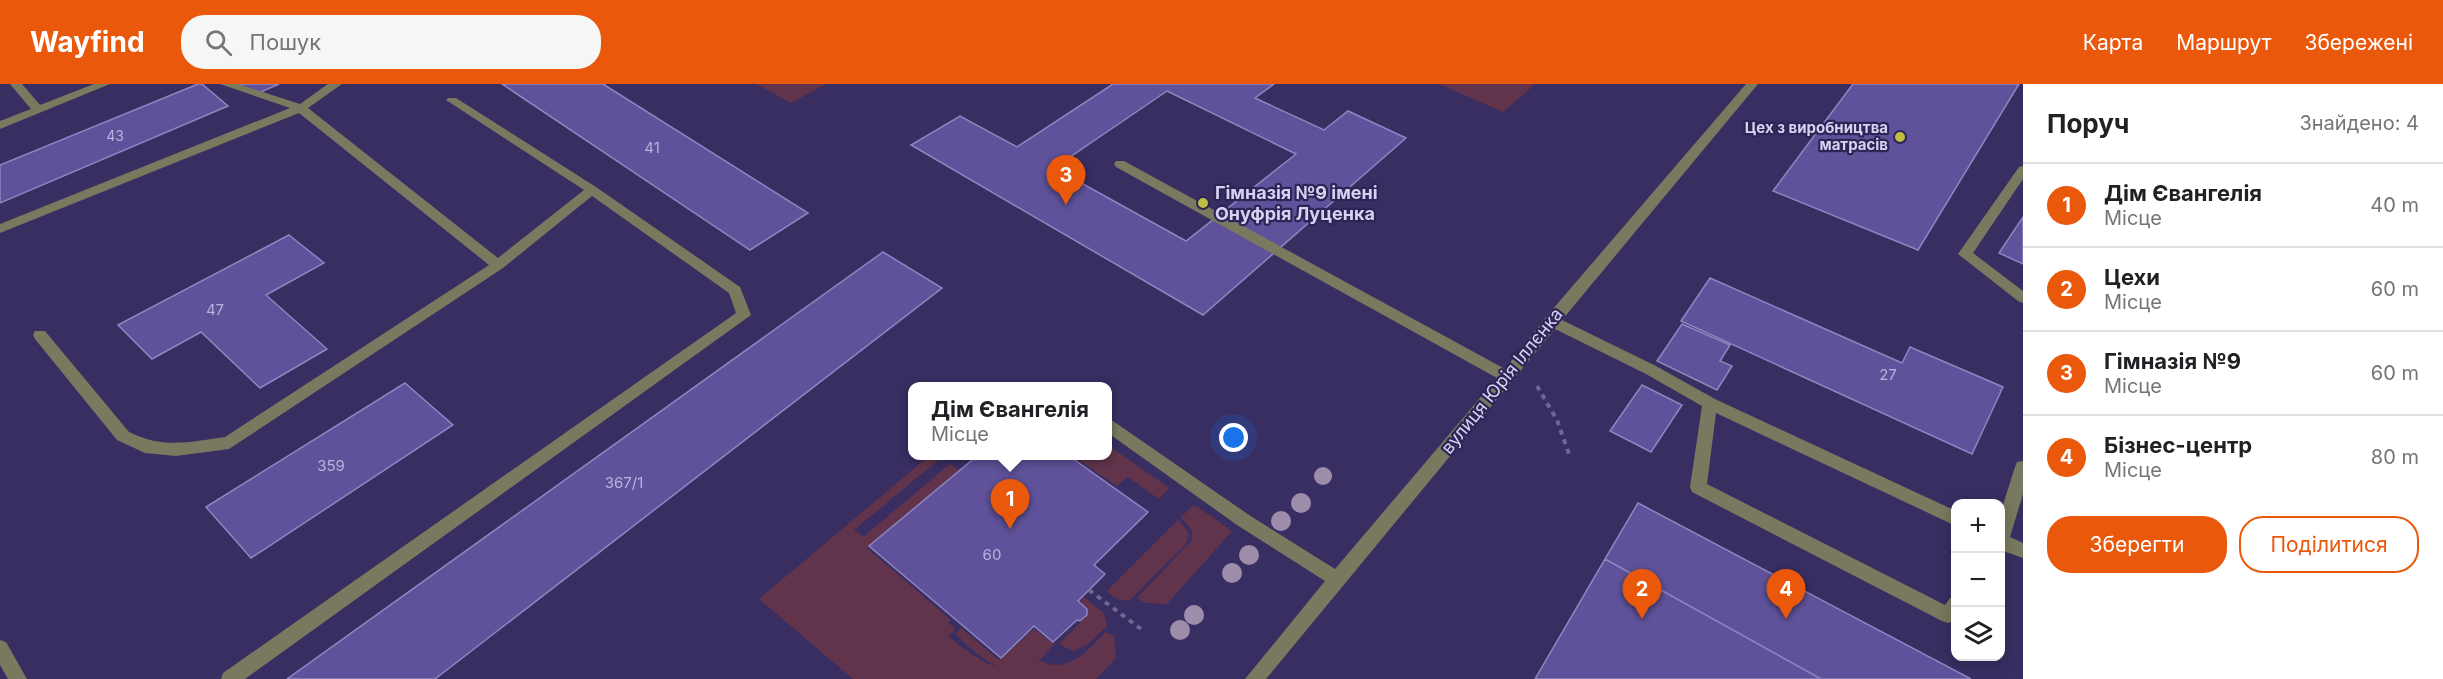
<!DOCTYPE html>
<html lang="uk">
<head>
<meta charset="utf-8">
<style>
	body { margin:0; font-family:Inter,sans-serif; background:#f6f6f6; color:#202124 }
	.controls { position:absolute; right:18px; bottom:18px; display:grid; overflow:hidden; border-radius:12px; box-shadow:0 3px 15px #0003 }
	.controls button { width:54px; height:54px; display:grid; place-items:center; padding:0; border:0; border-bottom:2px solid #e0e0e0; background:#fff; color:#202124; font:30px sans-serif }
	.you { position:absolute; left:1234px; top:354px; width:21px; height:21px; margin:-15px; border:4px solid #fff; border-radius:50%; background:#1a73e8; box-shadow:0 0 0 9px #1a73e833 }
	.badge { display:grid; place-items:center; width:39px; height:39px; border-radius:50%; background:#ea580c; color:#fff; font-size:20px; font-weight:700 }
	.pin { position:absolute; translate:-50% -50px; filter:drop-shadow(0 2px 3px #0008) }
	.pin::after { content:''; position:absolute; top:32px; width:21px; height:18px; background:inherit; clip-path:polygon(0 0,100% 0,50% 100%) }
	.popup { position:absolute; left:908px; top:298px; width:204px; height:78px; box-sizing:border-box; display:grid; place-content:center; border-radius:12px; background:#fff; filter:drop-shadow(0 2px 4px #0005); font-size:20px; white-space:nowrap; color:#757577 }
	.popup b { font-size:22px; color:#202124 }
	.popup::after { content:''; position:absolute; left:50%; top:100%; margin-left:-12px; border:12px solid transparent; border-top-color:#fff }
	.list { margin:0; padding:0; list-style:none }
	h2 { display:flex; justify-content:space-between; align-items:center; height:78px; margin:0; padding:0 24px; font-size:26px }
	h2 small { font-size:20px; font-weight:400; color:#757577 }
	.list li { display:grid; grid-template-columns:39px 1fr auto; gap:18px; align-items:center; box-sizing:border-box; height:84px; padding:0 24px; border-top:2px solid #e0e0e0 }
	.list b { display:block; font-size:22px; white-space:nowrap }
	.list p { margin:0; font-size:20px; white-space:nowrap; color:#757577 }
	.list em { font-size:20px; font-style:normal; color:#757577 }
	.actions { display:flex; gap:12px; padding:18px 24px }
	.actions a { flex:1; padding:14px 0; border:2px solid #ea580c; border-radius:24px; text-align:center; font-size:21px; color:#ea580c }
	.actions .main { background:#ea580c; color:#fff }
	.icon { flex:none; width:33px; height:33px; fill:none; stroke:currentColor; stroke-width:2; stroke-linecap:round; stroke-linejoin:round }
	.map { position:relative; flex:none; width:2023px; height:595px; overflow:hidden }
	header { display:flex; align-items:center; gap:36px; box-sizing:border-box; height:84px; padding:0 30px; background:#ea580c; color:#fff }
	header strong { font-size:28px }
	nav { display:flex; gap:33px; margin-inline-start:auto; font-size:21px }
	.search { width:420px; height:54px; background:#f6f6f6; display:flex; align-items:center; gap:15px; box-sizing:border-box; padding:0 21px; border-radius:24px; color:#757577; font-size:22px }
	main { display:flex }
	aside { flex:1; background:#fff }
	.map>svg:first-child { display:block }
	.green { fill:#62344b }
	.building { fill:#5f529a; stroke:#8e86c2; stroke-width:1.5; fill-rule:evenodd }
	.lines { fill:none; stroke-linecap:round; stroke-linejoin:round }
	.path { stroke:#6f6895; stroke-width:4; stroke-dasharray:5 5; stroke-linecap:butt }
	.minor { fill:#78795e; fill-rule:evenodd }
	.tree { fill:#9e8daa }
	.poi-dot { fill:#bebe42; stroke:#2e2456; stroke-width:2 }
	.labels { text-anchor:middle; stroke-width:4.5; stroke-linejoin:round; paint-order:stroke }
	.far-number-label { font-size:14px; fill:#b8b2dc }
	.far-poi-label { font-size:15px; font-weight:bold; fill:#d5d2f2; stroke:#2e2456; text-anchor:end }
	.number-label { font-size:15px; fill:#b8b2dc }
	.poi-label { font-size:18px; font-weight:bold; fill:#d5d2f2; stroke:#2e2456; text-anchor:start }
	.street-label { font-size:18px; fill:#d5d2f2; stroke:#2e2456 }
</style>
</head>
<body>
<header>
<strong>Wayfind</strong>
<div class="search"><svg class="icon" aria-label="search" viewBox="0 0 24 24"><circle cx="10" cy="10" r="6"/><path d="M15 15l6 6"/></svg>Пошук</div>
<nav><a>Карта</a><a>Маршрут</a><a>Збережені</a></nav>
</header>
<main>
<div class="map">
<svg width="2023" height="595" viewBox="0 0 2023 595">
	<rect width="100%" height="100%" fill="#382e62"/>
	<!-- green -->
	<path class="green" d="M756 0H826L791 19Z
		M1439 0H1535L1503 28Z
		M1108 361 1169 404 1159 415 1128 393 1117 402 1072 372H1108Z
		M929 372 942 373 854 446 863 453 950 380 959 386 867 464 951 536 948 539 956 545 948 552C978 577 1002 595 1041 577 1066 591 1090 566 1105 548L1114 552 1116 574 1096 595H853L759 515Z
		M1193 422 1198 423 1232 447 1167 520 1145 519 1137 514 1192 456V447L1181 433Z
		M1178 436 1189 449 1186 460 1129 517 1116 515 1107 507Z
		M1084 513 1104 529 1107 542 1087 561 1073 567 1059 560 1088 531V525L1080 517Z
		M961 544 999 576 1034 545 1054 560C1046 569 1038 580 1027 586 1001 595 972 565 955 550Z"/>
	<!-- building -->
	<path class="building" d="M198 0H202L228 22 0 119V81Z
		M239 0H279L254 11Z
		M502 0H603L808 129 750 166Z
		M1113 0H1274L1255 14 1324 46 1348 27 1406 54 1203 231 911 61 960 32 1017 63ZM1167 7 1296 70 1186 157 1054 84Z
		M1853 0H2019L1918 166 1773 107Z
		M2023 133V180L1999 169Z
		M289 151 324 179 266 211 327 265 260 304 201 248 152 275 118 241Z
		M883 168 942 204 435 595H287Z
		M1710 194 1902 279 1910 263 2003 303 1972 370 1681 237Z
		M1682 240 1730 261 1720 277 1732 282 1717 306 1657 277Z
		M405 299 453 341 251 474 206 423Z
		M1642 301 1682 321 1651 368 1610 347Z
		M977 372H1069L1148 428 1094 481 1105 490 1078 517 1087 525V531L1080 537 1077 536 1053 558 1034 542 1001 574 869 462Z
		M1638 419 1971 595H1821L1605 475Z
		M1605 475 1821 595H1535Z"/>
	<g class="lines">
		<!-- path -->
		<path class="path" d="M1537 302 1557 336 1570 373
			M1089 506 1141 545"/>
		<!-- minor -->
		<path class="minor" d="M10 0H22L40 21 94 0H110L0 45V37L31 25Z
			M220 0H238L300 20 328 0H342L308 24 498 174 584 106 446 16 448 14H456L596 103 740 203 751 231 245 595H221L223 589 736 229 729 209 592 112 503 184 229 365 176 372 145 369 117 356 35 255 33 251 35 247H45L129 348C163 365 189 358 225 353L489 181 299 29 0 149V140L290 24Z
			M1746 0H1758L1562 236 1656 282 1715 315 1956 427V442L1716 329 1707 400 1945 521 1950 514 1956 512 1954 537 1948 539 1942 537 1692 408 1690 403 1702 322 1646 290 1555 245 1266 595H1245L1325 497 1237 441 1108 349V335L1113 337 1249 431 1335 485 1497 294 1116 83 1114 80 1116 77H1124L1505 285 1546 233Z
			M2023 82V95L1973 169 2023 207V219L2018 217 1958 170 2019 83Z
			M2023 377V410L2010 453 2023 459V474L2000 466V430L2015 383 2017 378Z
			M0 556 6 558 27 595H8L0 581Z"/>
	</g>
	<!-- trees -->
	<g class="tree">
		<circle cx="1323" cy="392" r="9"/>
		<circle cx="1301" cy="419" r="10"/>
		<circle cx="1281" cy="437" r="10"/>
		<circle cx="1249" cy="471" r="10"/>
		<circle cx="1232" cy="489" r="10"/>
		<circle cx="1194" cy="531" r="10"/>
		<circle cx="1180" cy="546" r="10"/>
	</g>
	<!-- markers -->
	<g class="poi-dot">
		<circle cx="1900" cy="53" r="6"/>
		<circle cx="1203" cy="119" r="6"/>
	</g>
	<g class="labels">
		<!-- far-number labels -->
		<g class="far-number-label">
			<text x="115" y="57">43</text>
		</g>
		<!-- far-poi labels -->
		<g class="far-poi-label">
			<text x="1888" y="49">Цех з виробництва<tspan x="1888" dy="17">матрасів</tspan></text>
		</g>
		<!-- number labels -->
		<g class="number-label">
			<text x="652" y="69">41</text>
			<text x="215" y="231">47</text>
			<text x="1888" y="296">27</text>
			<text x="331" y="387">359</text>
			<text x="624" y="404">367/1</text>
			<text x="992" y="476">60</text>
		</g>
		<!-- poi labels -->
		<g class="poi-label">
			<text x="1215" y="115">Гімназія №9 імені<tspan x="1215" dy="21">Онуфрія Луценка</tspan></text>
		</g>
		<!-- street labels -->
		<g class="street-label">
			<text transform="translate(1502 297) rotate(-51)" y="6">вулиця Юрія Іллєнка</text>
		</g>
	</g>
</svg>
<div class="controls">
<button>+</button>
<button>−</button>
<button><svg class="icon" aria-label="layers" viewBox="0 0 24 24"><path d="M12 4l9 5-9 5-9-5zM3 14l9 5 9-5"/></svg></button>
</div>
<div class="you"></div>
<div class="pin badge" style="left:1010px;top:445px">1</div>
<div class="popup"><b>Дім Євангелія</b>Місце</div>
<div class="pin badge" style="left:1642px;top:535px">2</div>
<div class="pin badge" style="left:1066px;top:121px">3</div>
<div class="pin badge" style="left:1786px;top:535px">4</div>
</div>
<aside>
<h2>Поруч<small>Знайдено: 4</small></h2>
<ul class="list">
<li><span class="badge">1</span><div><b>Дім Євангелія</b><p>Місце</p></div><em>40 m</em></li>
<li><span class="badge">2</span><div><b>Цехи</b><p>Місце</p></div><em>60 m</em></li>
<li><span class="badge">3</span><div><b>Гімназія №9</b><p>Місце</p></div><em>60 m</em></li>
<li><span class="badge">4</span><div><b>Бізнес-центр</b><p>Місце</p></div><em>80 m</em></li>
</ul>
<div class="actions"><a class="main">Зберегти</a><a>Поділитися</a></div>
</aside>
</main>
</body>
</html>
